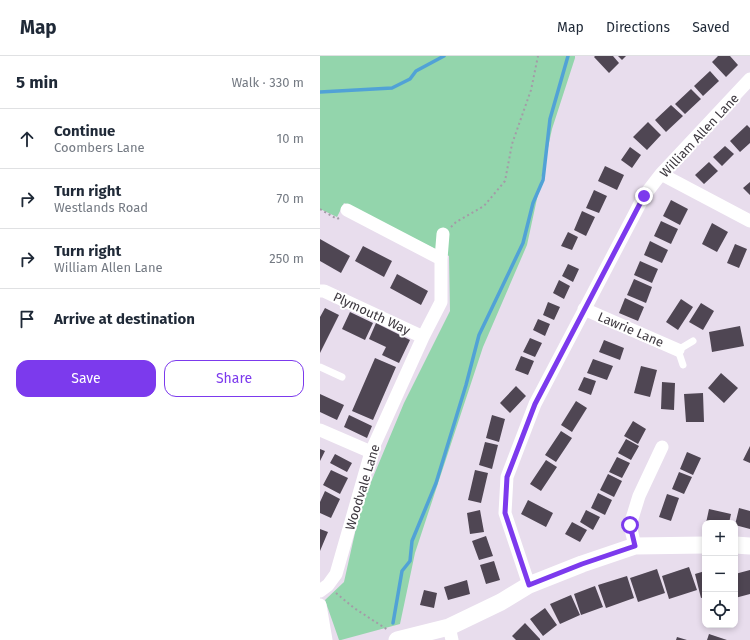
<!DOCTYPE html>
<html lang="en">
<head>
<meta charset="utf-8">
<style>
	body { margin:0; font-family:"Fira Sans",sans-serif; background:#f6f6f7; color:#1f2937 }
	.controls { position:absolute; right:12px; bottom:12px; display:grid; overflow:hidden; border-radius:8px; box-shadow:0 2px 6px #0003 }
	.controls button { width:36px; height:36px; display:grid; place-items:center; padding:0; border:0; border-bottom:1px solid #e0e1e3; background:#fff; color:#1f2937; font:20px sans-serif }
	.stop { position:absolute; width:12px; height:12px; margin:-9px; border:3px solid #7c3aed; border-radius:50%; background:#fff }
	.stop.end { background:#7c3aed; border-color:#fff; box-shadow:0 1px 4px #0008 }
	.list { margin:0; padding:0; list-style:none }
	h2 { display:flex; justify-content:space-between; align-items:center; height:52px; margin:0; padding:0 16px; font-size:17px }
	h2 small { font-size:13px; font-weight:400; color:#747a83 }
	.list li { display:grid; grid-template-columns:26px 1fr auto; gap:12px; align-items:center; box-sizing:border-box; height:60px; padding:0 16px; border-top:1px solid #e0e1e3 }
	.list b { display:block; font-size:15px; white-space:nowrap }
	.list p { margin:0; font-size:13px; white-space:nowrap; color:#747a83 }
	.list em { font-size:13px; font-style:normal; color:#747a83 }
	.actions { display:flex; gap:8px; padding:12px 16px }
	.actions a { flex:1; padding:9px 0; border:1px solid #7c3aed; border-radius:12px; text-align:center; font-size:14px; color:#7c3aed }
	.actions .main { background:#7c3aed; color:#fff }
	.icon { flex:none; width:22px; height:22px; fill:none; stroke:currentColor; stroke-width:2; stroke-linecap:round; stroke-linejoin:round }
	.map { position:relative; flex:none; width:430px; height:584px; overflow:hidden }
	header { display:flex; align-items:center; gap:24px; box-sizing:border-box; height:56px; padding:0 20px; background:#fff; border-bottom:1px solid #e0e1e3 }
	header strong { font-size:19px }
	nav { display:flex; gap:22px; margin-inline-start:auto; font-size:14px }
	main { display:flex }
	aside { flex:1; background:#fff }
	.map>svg:first-child { display:block }
	.green { fill:#93d5ac }
	.lines { fill:none; stroke-linecap:round; stroke-linejoin:round }
	.stream { stroke:#51a2d6; stroke-width:3.5 }
	.building { fill:#4f4653 }
	.path { stroke:#a49ba7; stroke-width:2; stroke-dasharray:2 3; stroke-linecap:butt }
	.service { stroke:#fff; stroke-width:7 }
	.minor { stroke:#fff; stroke-width:13 }
	.tertiary { stroke:#fff; stroke-width:17 }
	.route { stroke:#7c3aed; stroke-width:5 }
	.labels { text-anchor:middle; stroke-width:4; stroke-linejoin:round; paint-order:stroke }
	.street-label { font-size:13px; fill:#3d383f; stroke:#fff }
</style>
</head>
<body>
<header>
<strong>Map</strong>
<nav><a>Map</a><a>Directions</a><a>Saved</a></nav>
</header>
<main>
<aside>
<h2>5 min<small>Walk · 330 m</small></h2>
<ul class="list">
<li><svg class="icon" aria-label="ahead" viewBox="0 0 24 24"><path d="M12 20V5M6 11l6-6 6 6"/></svg><div><b>Continue</b><p>Coombers Lane</p></div><em>10 m</em></li>
<li><svg class="icon" aria-label="right" viewBox="0 0 24 24"><path d="M7 20v-9h11M14 6l5 5-5 5"/></svg><div><b>Turn right</b><p>Westlands Road</p></div><em>70 m</em></li>
<li><svg class="icon" aria-label="right" viewBox="0 0 24 24"><path d="M7 20v-9h11M14 6l5 5-5 5"/></svg><div><b>Turn right</b><p>William Allen Lane</p></div><em>250 m</em></li>
<li><svg class="icon" aria-label="arrive" viewBox="0 0 24 24"><path d="M6 21V4h12l-3 4 3 4H6"/></svg><div><b>Arrive at destination</b></div></li>
</ul>
<div class="actions"><a class="main">Save</a><a>Share</a></div>
</aside>
<div class="map">
<svg width="430" height="584" viewBox="0 0 430 584">
	<rect width="100%" height="100%" fill="#e8dded"/>
	<!-- green -->
	<path class="green" d="M0 0H255V2L232 73 207 189 163 291 95 497 80 568 21 584H19L5 544 24 526 41 450 84 347 130 255 129 200 24 147 17 161 0 153Z"/>
	<g class="lines">
		<!-- stream -->
		<path class="stream" d="M0 36 72 32 90 23 96 15 124 0
			M73 567 82 515 90 505 92 485 116 427 146 329 159 279 203 187 213 147 223 124 230 63 248 0"/>
	</g>
	<!-- building -->
	<path class="building" d="M275 0H293L299 7 289 17 274 1Z
		M298 0H306L302 4Z
		M398 0H410L418 9 406 21 392 6Z
		M390 15 399 25 383 40 374 30Z
		M371 33 381 43 365 58 355 48Z
		M351 49 363 60 346 76 335 64Z
		M328 66 341 79 327 94 313 81Z
		M427 69 430 72V87L420 96 410 85Z
		M405 90 414 98 402 110 393 101Z
		M310 91 321 99 312 112 301 104Z
		M389 106 398 115 384 128 375 119Z
		M285 110 304 119 297 134 278 125Z
		M430 126V139L423 132Z
		M274 134 287 140 279 157 266 152Z
		M351 144 368 153 360 169 343 160Z
		M262 155 275 161 266 180 254 174Z
		M341 165 358 173 351 188 334 180Z
		M392 167 408 176 397 196 382 188Z
		M248 176 258 181 252 194 241 190Z
		M0 183 30 200 21 217 0 205Z
		M330 185 348 194 342 207 324 199Z
		M415 188 427 193 419 212 407 207Z
		M43 190 72 205 64 221 35 205Z
		M320 205 338 213 332 227 314 219Z
		M248 208 259 213 253 226 242 220Z
		M77 218 108 235 101 249 70 232Z
		M314 223 332 231 326 247 307 239Z
		M239 224 250 230 244 243 233 237Z
		M305 242 324 251 318 265 299 257Z
		M361 243 373 251 358 274 346 266Z
		M228 246 240 251 234 264 223 259Z
		M381 247 394 255 383 274 369 266Z
		M5 252 19 259 0 297V261Z
		M30 256 53 267 45 284 22 273Z
		M218 263 230 268 225 280 213 274Z
		M56 267 90 284 79 307 62 299 66 291 49 283Z
		M420 270 424 290 392 296 389 276Z
		M210 282 222 287 215 301 203 296Z
		M284 284 304 292 300 304 279 296Z
		M201 300 214 305 208 319 195 314Z
		M55 302 76 311 53 364 32 355Z
		M273 303 293 310 287 324 267 317Z
		M321 310 337 314 330 341 314 337Z
		M401 317 418 332 404 347 388 332Z
		M264 321 276 325 271 339 258 334Z
		M342 326 355 327 354 354 341 353Z
		M196 330 206 340 190 357 180 347Z
		M383 337 384 366H366L364 338Z
		M0 338 24 349 17 364 0 356Z
		M256 345 267 352 252 376 241 369Z
		M29 359 52 370 47 382 24 371Z
		M172 359 185 363 179 386 166 382Z
		M313 365 326 373 318 388 304 380Z
		M241 375 252 382 236 406 225 399Z
		M306 383 319 390 311 404 298 397Z
		M165 386 178 389 172 413 159 409Z
		M430 390V407L423 404Z
		M0 393 5 395 0 405Z
		M367 396 381 402 373 419 360 413Z
		M15 398 32 407 27 416 10 407Z
		M297 401 310 407 302 422 289 416Z
		M226 404 237 411 221 435 210 428Z
		M11 414 28 422 20 438 3 429Z
		M155 414 168 417 161 447 148 444Z
		M359 416 372 421 364 438 352 433Z
		M288 418 302 425 294 441 280 434Z
		M5 435 20 443 11 462 0 457V446Z
		M278 437 292 444 285 459 271 452Z
		M347 438 359 442 351 465 339 461Z
		M208 444 233 457 226 471 201 458Z
		M419 452 430 455V473L415 469Z
		M389 453 411 458 409 467H386Z
		M160 454 164 476 150 478 147 457Z
		M266 454 280 461 273 474 260 466Z
		M252 466 267 474 260 486 245 478Z
		M0 473 8 476 0 495Z
		M166 480 173 500 159 504 152 485Z
		M174 505 180 524 166 528 160 509Z
		M369 511 377 534 349 543 342 520Z
		M337 513 345 537 318 546 310 522Z
		M430 514V538L415 542V518Z
		M385 515V541L381 542 375 518Z
		M307 520 314 542 286 552 278 529Z
		M147 524 150 538 128 544 124 531Z
		M275 530 283 551 261 559 254 538Z
		M104 534 117 537 114 552 100 549Z
		M251 539 260 559 240 568 230 548Z
		M225 552 237 569 223 580 210 563Z
		M205 567 220 583V584H196L192 580Z
		M389 578 407 584H387Z
		M357 581 367 584H356Z"/>
	<g class="lines">
		<!-- path -->
		<path class="path" d="M0 153 17 163 19 162
			M131 171 136 166 164 150 185 125 192 88 211 34 218 0
			M16 537 34 552 68 574"/>
		<!-- service -->
		<path class="service" d="M363 309 358 294 373 285
			M0 311 22 321"/>
		<!-- minor -->
		<path class="minor" d="M341 118 430 165
			M121 203 123 178
			M0 235H4L103 281
			M264 253 358 294
			M0 374 51 396
			M315 490 310 469 319 440 342 391
			M209 529 185 457 187 421 215 348 324 140 341 118 430 23
			M0 535 8 529 16 518 51 396 103 281 121 246V203L27 154
			M0 549 6 584
			M129 571 132 584"/>
		<!-- tertiary -->
		<path class="tertiary" d="M415 489 430 490
			M77 584 129 571 181 546 209 529 262 508 315 490 385 489"/>
	</g>
	<g class="lines">
		<!-- route -->
		<path class="route" d="M310 469 315 490 262 508 209 529 185 457 187 421 215 348 324 140"/>
	</g>
	<g class="labels">
		<!-- street labels -->
		<g class="street-label">
			<text transform="translate(379 79) rotate(-47)" y="5">William Allen Lane</text>
			<text transform="translate(52 257) rotate(25)" y="5">Plymouth Way</text>
			<text transform="translate(311 273) rotate(23)" y="5">Lawrie Lane</text>
			<text transform="translate(42 431) rotate(-73)" y="5">Woodvale Lane</text>
		</g>
	</g>
</svg>
<div class="controls">
<button>+</button>
<button>−</button>
<button><svg class="icon" aria-label="locate" viewBox="0 0 24 24"><circle cx="12" cy="12" r="6"/><path d="M12 2v4M12 18v4M2 12h4M18 12h4"/></svg></button>
</div>
<div class="stop" style="left:310px;top:469px"></div>
<div class="stop end" style="left:324px;top:140px"></div>
</div>
</main>
</body>
</html>
